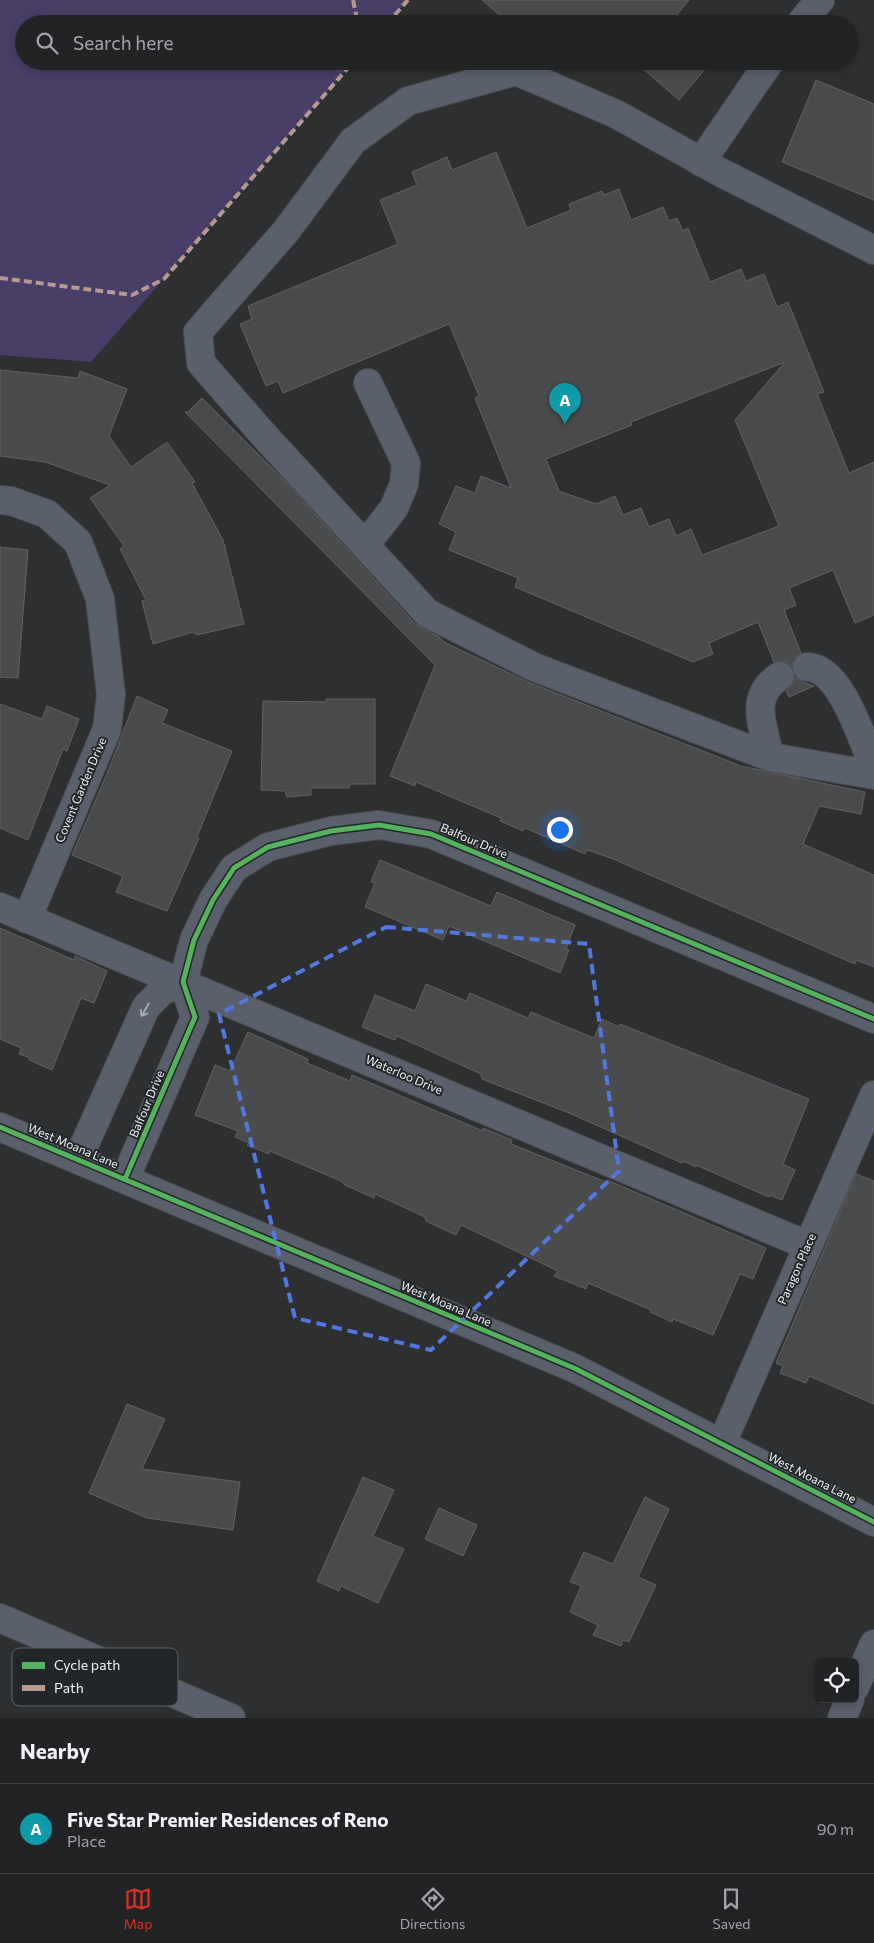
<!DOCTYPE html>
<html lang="en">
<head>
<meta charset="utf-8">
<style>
	body { margin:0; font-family:Commissioner,sans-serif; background:#2e2f32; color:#f1f3f6 }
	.controls { position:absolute; right:15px; bottom:15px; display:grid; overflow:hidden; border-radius:8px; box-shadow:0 2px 8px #0003 }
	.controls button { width:45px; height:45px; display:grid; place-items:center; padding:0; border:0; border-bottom:1px solid #3f4042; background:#222325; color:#f1f3f6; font:25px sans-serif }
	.you { position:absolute; left:559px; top:829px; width:18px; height:18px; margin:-12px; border:4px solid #fff; border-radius:50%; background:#1a73e8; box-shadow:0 0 0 8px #1a73e833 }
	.badge { display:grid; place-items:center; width:32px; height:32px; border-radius:50%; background:#d93025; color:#fff; font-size:16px; font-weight:700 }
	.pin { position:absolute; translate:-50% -41px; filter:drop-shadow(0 1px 2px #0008) }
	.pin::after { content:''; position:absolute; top:26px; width:18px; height:15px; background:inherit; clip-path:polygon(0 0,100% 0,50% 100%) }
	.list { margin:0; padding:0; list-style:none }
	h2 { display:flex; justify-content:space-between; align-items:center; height:65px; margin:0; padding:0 20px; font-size:21px }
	h2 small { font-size:16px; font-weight:400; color:#a2a4a7 }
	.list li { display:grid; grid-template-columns:32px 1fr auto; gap:15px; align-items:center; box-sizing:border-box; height:90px; padding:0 20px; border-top:1px solid #3f4042 }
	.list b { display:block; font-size:19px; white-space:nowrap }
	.list p { margin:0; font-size:16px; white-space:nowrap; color:#a2a4a7 }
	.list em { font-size:16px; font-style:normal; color:#a2a4a7 }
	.icon { flex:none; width:28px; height:28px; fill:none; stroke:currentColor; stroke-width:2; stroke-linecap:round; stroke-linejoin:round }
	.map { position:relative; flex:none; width:874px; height:1718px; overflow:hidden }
	.search { position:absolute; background:#222325; box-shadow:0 2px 8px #0003; left:15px; right:15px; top:15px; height:55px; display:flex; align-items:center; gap:12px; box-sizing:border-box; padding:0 18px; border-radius:28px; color:#a2a4a7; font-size:19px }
	.sheet { height:155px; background:#222325 }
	nav { display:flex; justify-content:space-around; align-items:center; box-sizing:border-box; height:70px; border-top:1px solid #3f4042; background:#222325; font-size:14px; color:#a2a4a7 }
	nav a { display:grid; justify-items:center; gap:2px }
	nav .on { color:#d93025 }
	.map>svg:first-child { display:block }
	.green { fill:#483e68 }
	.building { fill:#494b4d; stroke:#606264; fill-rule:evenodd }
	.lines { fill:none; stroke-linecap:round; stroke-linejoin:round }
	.minor-casing { stroke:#494a4b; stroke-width:30 }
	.minor { stroke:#5a5f6c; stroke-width:28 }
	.quiet { stroke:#b69a8f; stroke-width:4; stroke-dasharray:8 4; stroke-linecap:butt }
	.cycleway-casing { stroke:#222628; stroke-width:8 }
	.cycleway { stroke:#56b35d; stroke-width:5 }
	.oneway { stroke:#a4a8b0 }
	.marked { fill:none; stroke:#5277df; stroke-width:4; stroke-dasharray:10 6; stroke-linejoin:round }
	.labels { text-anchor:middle; stroke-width:4; stroke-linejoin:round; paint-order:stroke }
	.street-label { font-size:12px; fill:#eff1f3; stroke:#222628 }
	.key { fill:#222628; stroke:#606365; stroke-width:1 }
	.key-label { font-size:14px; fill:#eff1f3 }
</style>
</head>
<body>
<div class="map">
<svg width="874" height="1718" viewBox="0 0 874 1718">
	<rect width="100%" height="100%" fill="#2d2f31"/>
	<!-- green -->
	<path class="green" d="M0 0H408L387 24H24V61H354L91 362 0 355Z"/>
	<!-- building -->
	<path class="building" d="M482 0H689L672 21 676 24H510Z
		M634 61H712L679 100Z
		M816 80 874 104V200L782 162Z
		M496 152 527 228 571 210 569 204 602 191 604 195 619 189 631 220 663 207 669 221 677 218 683 231 688 228 710 282 741 269 746 281 764 274 777 307 788 302 824 392 817 394 849 473 874 462V615L855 623 833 570 789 588 796 605 784 610 801 653 796 656 792 666 785 661 774 662 758 622 709 643 713 654 693 662 515 587 518 578 449 550 456 532 439 524 456 486 475 493 481 476 511 488 475 398 479 396 449 324 283 393 278 381 266 386 240 324 252 319 248 306 398 244 380 200 417 185 412 172 447 157 452 170ZM785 362 735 420 779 526 702 555 691 529 676 536 669 519 649 527 641 508 623 515 615 496 596 504 559 491 546 459 632 425 631 422Z
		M0 370 78 378 80 371 127 389 109 436 131 467 167 442 195 482 192 483 223 540 244 624 197 635 193 632 153 644 142 601 146 600 120 549 124 546 90 498 110 485 45 462 0 456Z
		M202 398 287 483 415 624 438 636 444 642 528 682 741 766 865 792 861 814 819 806 803 844 874 875V967L856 960 855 964 611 858 587 850 585 854 525 828 523 831 500 821 501 818 416 782 415 786 390 776 435 665 185 412H188Z
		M0 547 28 550 18 678 0 677Z
		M795 677 803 682 814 686 789 697 786 691 794 682Z
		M137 696 168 710 162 723 232 751 197 837 199 838 167 911 116 892 123 876 72 855 108 771Z
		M326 699H375V784H350L349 788H311V795L287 797 285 791 261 790 263 701 326 702Z
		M0 704 42 719 47 706 79 719 67 751 63 749 28 840 0 828Z
		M380 860 491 906 497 892 575 925 566 949 569 950 560 973 449 926 443 940 365 907 375 883 371 882Z
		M0 928 74 960 75 956 107 971 94 1003 81 998 52 1070 29 1060 30 1058 19 1054 21 1048 0 1039Z
		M426 984 466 1001 470 993 528 1018 531 1012 594 1038 602 1019 619 1027 620 1024 809 1099 783 1164 795 1170 782 1200 769 1195V1197L696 1165V1167L683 1161 682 1163 569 1113 482 1079 481 1074 397 1036 395 1040 362 1027 375 995 415 1011Z
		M248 1032 308 1059 307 1063 350 1081 352 1075 483 1131V1128L512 1140 511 1144 606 1182 607 1180 766 1248 753 1279 740 1274 713 1335 673 1319 672 1322 650 1312 651 1310 588 1283 586 1289 554 1276 558 1271 461 1225 456 1235 426 1221 425 1217 375 1194 374 1198 345 1185 341 1181 270 1151 269 1154 247 1145 249 1143 235 1137 238 1131 195 1115 215 1065 230 1071Z
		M856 1174 874 1181V1404L809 1376 806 1383 780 1373 783 1366 776 1363Z
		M127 1404 165 1419 142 1469 240 1482 233 1530 147 1518 89 1493Z
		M363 1477 394 1490 373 1536 404 1549 378 1603 341 1586 339 1591 317 1581Z
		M645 1497 669 1509 638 1577 656 1585 629 1642 623 1640 621 1646 593 1635 598 1625 570 1612 581 1586 570 1582 584 1552 613 1564Z
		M439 1508 477 1525 463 1556 425 1539Z"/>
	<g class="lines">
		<defs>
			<path id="minor" d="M800 24 820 0
				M701 162 770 61
				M874 250 720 172 616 114 516 71 408 101 353 141 286 231 198 332 201 363 261 432 427 613 534 667 770 757 874 775
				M0 500 11 501 47 514 78 542 100 599 111 695 107 729 27 919
				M365 545 394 508 404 484 406 463 368 383
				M807 667C841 667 862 740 874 767
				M770 757C763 725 748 697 780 676
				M0 907 807 1245
				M0 1127 574 1368 874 1522
				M78 1159 146 1007 162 991 183 982
				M125 1179 195 1017 183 982 194 940 213 900 234 868 268 847 331 831 379 825 431 834 874 1019
				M722 1443 874 1095
				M0 1618 231 1718
				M855 1687 874 1644
				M842 1718 850 1699"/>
		</defs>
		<!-- minor casing -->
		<use href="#minor" class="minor-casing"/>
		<!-- minor -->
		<use href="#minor" class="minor"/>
		<!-- quiet -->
		<path class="quiet" d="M353 0 358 24
			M387 24 408 0
			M0 278 132 295 164 279 354 61"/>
		<defs>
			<path id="cycleway" d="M0 1127 574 1368 874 1522
				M125 1179 195 1017 183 982 194 940 213 900 234 868 268 847 331 831 379 825 431 834 874 1019"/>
		</defs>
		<!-- cycleway casing -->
		<use href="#cycleway" class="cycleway-casing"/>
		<!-- cycleway -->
		<use href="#cycleway" class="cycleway"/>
	</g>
	<!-- one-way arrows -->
	<defs><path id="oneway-shaft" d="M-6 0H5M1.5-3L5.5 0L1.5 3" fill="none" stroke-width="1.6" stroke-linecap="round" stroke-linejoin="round" transform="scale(1.25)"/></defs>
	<use class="oneway" href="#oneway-shaft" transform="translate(145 1010) rotate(120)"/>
	<!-- marked area -->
	<path class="marked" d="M386 927 589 944 619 1171 431 1350 295 1318 219 1014Z"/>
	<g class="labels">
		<!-- street labels -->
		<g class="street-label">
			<text transform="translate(81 790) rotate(-67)" y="4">Covent Garden Drive</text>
			<text transform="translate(474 841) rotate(23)" y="4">Balfour Drive</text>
			<text transform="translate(404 1075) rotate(23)" y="4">Waterloo Drive</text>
			<text transform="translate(147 1104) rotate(-67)" y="4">Balfour Drive</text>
			<text transform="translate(73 1146) rotate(23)" y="4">West Moana Lane</text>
			<text transform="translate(797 1269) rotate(-66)" y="4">Paragon Place</text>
			<text transform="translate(446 1304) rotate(23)" y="4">West Moana Lane</text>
			<text transform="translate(812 1478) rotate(27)" y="4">West Moana Lane</text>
		</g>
	</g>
	<!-- legend -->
	<rect x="12" y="1648" width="166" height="58" rx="8" class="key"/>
	<rect x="22" y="1662" width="23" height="7" fill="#56b35d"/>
	<rect x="22" y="1685" width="23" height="6" fill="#b69a8f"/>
	<g class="key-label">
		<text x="54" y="1670">Cycle path</text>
		<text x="54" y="1693">Path</text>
	</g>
</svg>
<div class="controls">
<button><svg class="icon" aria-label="locate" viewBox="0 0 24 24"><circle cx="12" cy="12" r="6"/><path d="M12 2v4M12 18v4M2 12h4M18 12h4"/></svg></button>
</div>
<div class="you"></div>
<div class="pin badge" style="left:565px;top:424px;background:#0f9aa8">A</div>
<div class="search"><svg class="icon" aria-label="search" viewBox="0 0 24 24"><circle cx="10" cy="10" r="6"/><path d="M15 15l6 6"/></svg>Search here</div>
</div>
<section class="sheet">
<h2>Nearby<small></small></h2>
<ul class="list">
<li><span class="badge" style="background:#0f9aa8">A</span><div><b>Five Star Premier Residences of Reno</b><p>Place</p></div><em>90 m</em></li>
</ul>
</section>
<nav>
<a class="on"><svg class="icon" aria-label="map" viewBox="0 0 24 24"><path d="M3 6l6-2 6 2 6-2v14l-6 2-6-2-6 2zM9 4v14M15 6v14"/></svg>Map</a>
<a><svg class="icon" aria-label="directions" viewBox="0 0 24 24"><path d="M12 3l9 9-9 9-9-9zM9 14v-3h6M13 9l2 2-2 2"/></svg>Directions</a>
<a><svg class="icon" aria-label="saved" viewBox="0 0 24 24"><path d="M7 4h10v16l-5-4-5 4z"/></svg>Saved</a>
</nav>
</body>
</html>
